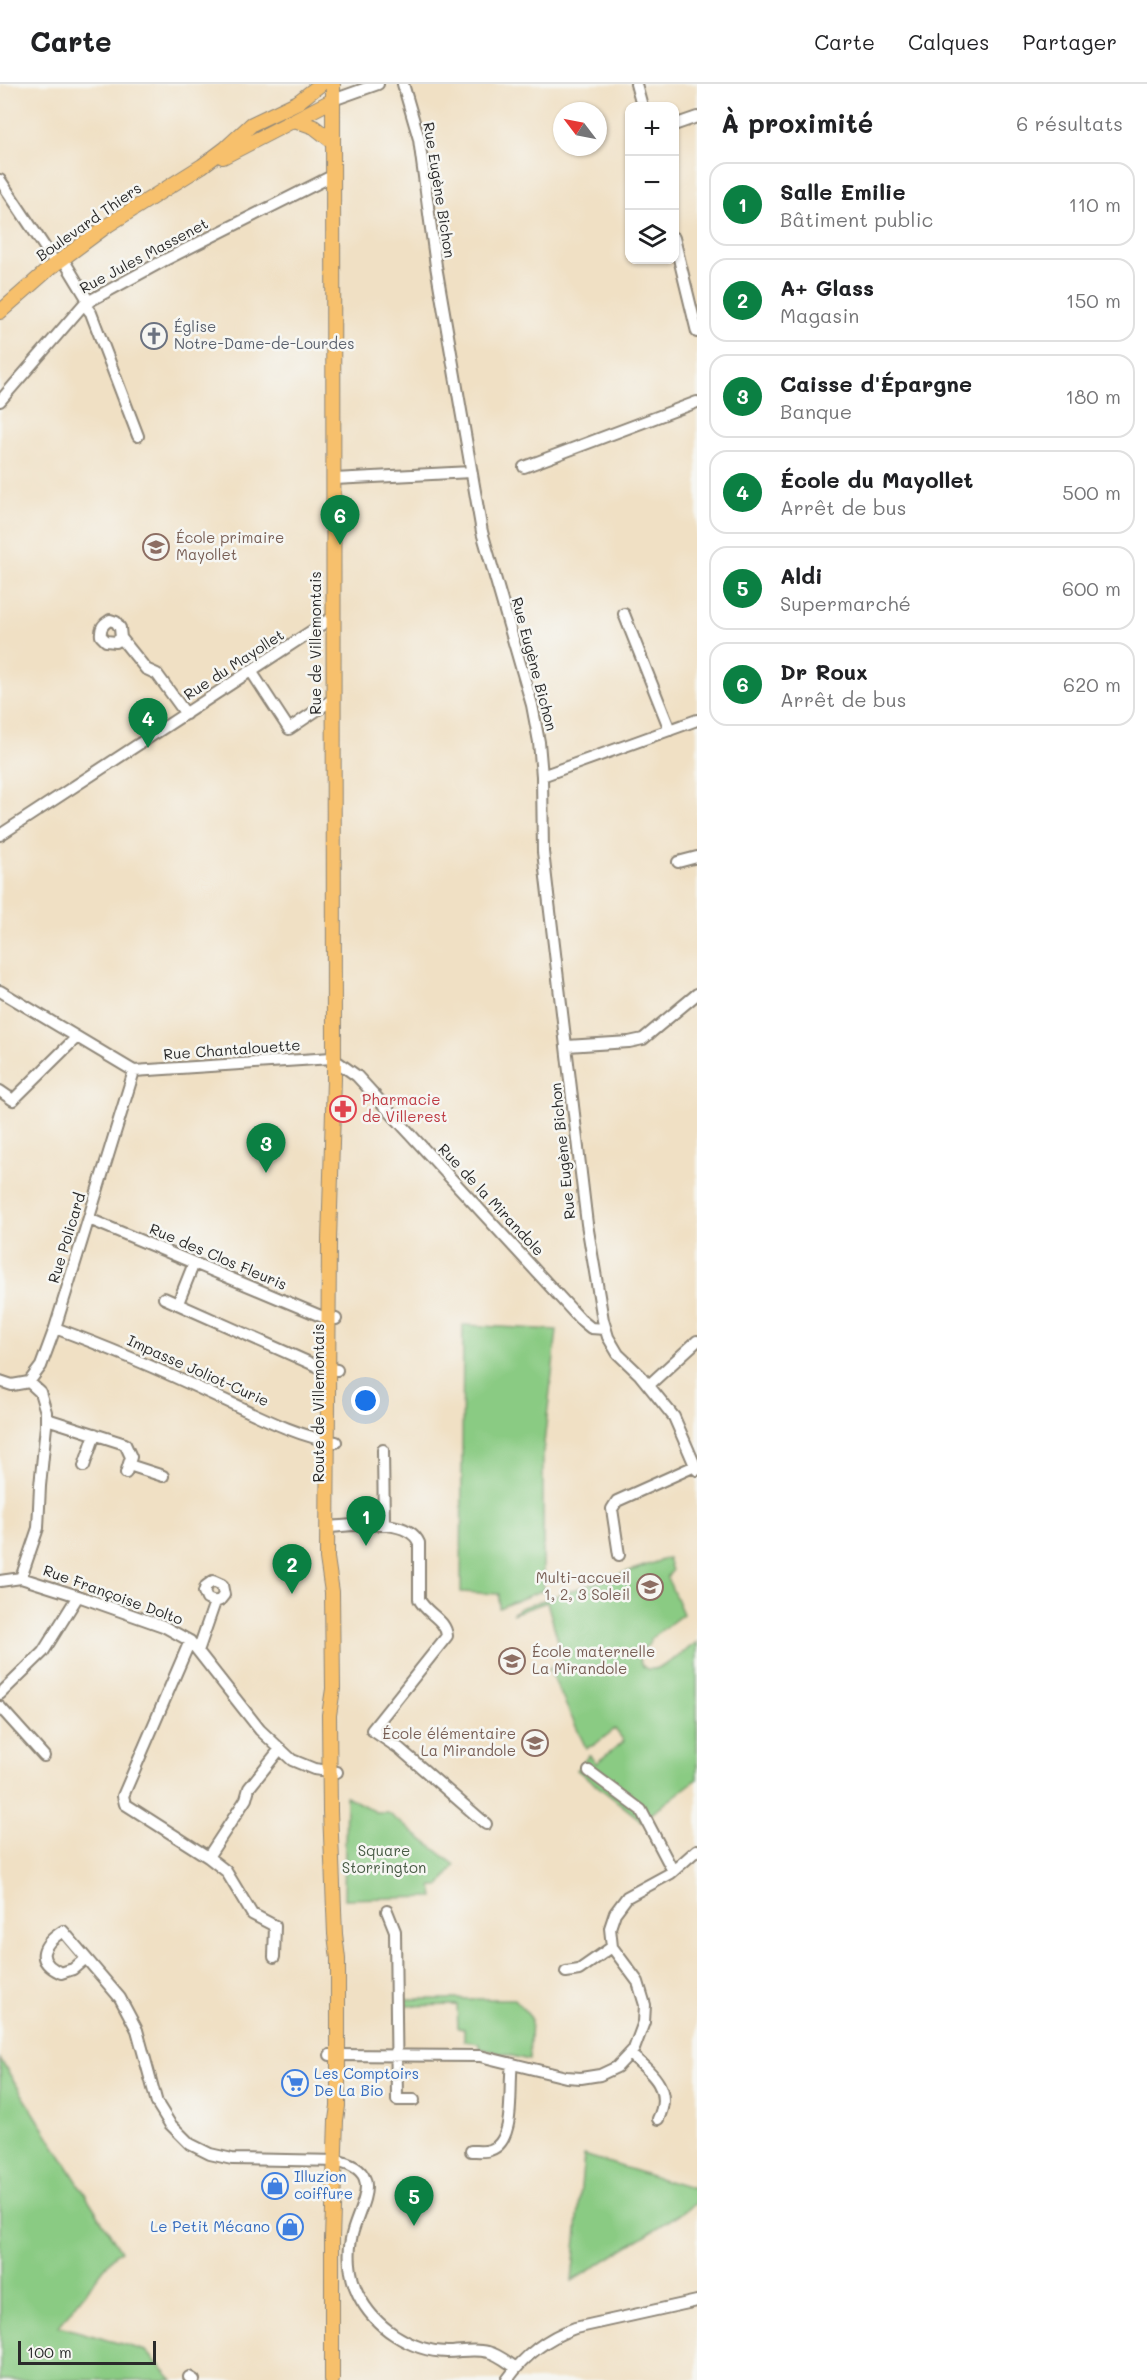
<!DOCTYPE html>
<html lang="fr">
<head>
<meta charset="utf-8">
<style>
	body { margin:0; font-family:Mali,sans-serif; background:#f6f6f6; color:#202124 }
	.controls { position:absolute; right:18px; top:18px; display:grid; overflow:hidden; border-radius:12px; box-shadow:0 2px 4px #0004 }
	.controls button { width:54px; height:54px; display:grid; place-items:center; padding:0; border:0; border-bottom:2px solid #e0e0e0; background:#fff; color:#202124; font:30px sans-serif }
	.compass { position:absolute; left:553px; top:18px; width:54px; height:54px; border-radius:50%; background:#fff; box-shadow:0 2px 4px #0004; rotate:302deg }
	.scale { position:absolute; left:18px; bottom:15px; width:138px; box-sizing:border-box; padding-left:6px; border:3px solid #2b2b2b; border-top:0; font-size:16px; line-height:21px; white-space:nowrap; color:#2b2b2b; -webkit-text-stroke:4px #f6f6f2; paint-order:stroke }
	.you { position:absolute; left:366px; top:1317px; width:21px; height:21px; margin:-15px; border:4px solid #fff; border-radius:50%; background:#1a73e8; box-shadow:0 0 0 9px #1a73e833 }
	.badge { display:grid; place-items:center; width:39px; height:39px; border-radius:50%; background:#0b8043; color:#fff; font-size:20px; font-weight:700 }
	.pin { position:absolute; translate:-50% -50px; filter:drop-shadow(0 2px 3px #0008) }
	.pin::after { content:''; position:absolute; top:32px; width:21px; height:18px; background:inherit; clip-path:polygon(0 0,100% 0,50% 100%) }
	.list { margin:0; padding:0; list-style:none }
	h2 { display:flex; justify-content:space-between; align-items:center; height:78px; margin:0; padding:0 24px; font-size:26px }
	h2 small { font-size:20px; font-weight:400; color:#757577 }
	.list li { display:grid; grid-template-columns:39px 1fr auto; gap:18px; align-items:center; box-sizing:border-box; height:84px; margin:0 12px 12px; padding:0 12px; border:2px solid #e0e0e0; border-radius:18px }
	.list b { display:block; font-size:22px; white-space:nowrap }
	.list p { margin:0; font-size:20px; white-space:nowrap; color:#757577 }
	.list em { font-size:20px; font-style:normal; color:#757577 }
	.icon { flex:none; width:33px; height:33px; fill:none; stroke:currentColor; stroke-width:2; stroke-linecap:round; stroke-linejoin:round }
	.map { position:relative; flex:none; width:697px; height:2296px; overflow:hidden }
	header { display:flex; align-items:center; gap:36px; box-sizing:border-box; height:84px; padding:0 30px; background:#fff; border-bottom:2px solid #e0e0e0 }
	header strong { font-size:28px }
	nav { display:flex; gap:33px; margin-inline-start:auto; font-size:21px }
	main { display:flex }
	aside { flex:1; background:#fff }
	.map>svg:first-child { display:block }
	.green { fill:#8acb83; stroke:#5a7b57; stroke-width:1.5 }
	.lines { fill:none; stroke-linecap:round; stroke-linejoin:round }
	.minor-casing { stroke:#8e8678; stroke-width:14 }
	.major-casing { stroke:#8e8678; stroke-width:16 }
	.minor { stroke:#fff; stroke-width:10 }
	.major { stroke:#f7c06c; stroke-width:14 }
	.labels { text-anchor:middle; stroke-width:5; stroke-linejoin:round; paint-order:stroke }
	.street-label { font-size:15px; fill:#2b2b2b; stroke:#f6f6f2 }
	.worship-label { font-size:15px; fill:#5b616d; stroke:#f6f6f2; text-anchor:start }
	.education-label { font-size:15px; fill:#785e54; stroke:#f6f6f2; text-anchor:start }
	.health-label { font-size:15px; fill:#be3a42; stroke:#f6f6f2; text-anchor:start }
	.park-label { font-size:15px; fill:#485b45; stroke:#f6f6f2 }
	.shop-label { font-size:15px; fill:#366cbe; stroke:#f6f6f2; text-anchor:start }
</style>
</head>
<body>
<header>
<strong>Carte</strong>
<nav><a>Carte</a><a>Calques</a><a>Partager</a></nav>
</header>
<main>
<div class="map">
<svg width="697" height="2296" viewBox="0 0 697 2296">
	<rect width="100%" height="100%" fill="#f6f6f2"/>
	<filter id="ink" filterUnits="userSpaceOnUse"><feTurbulence type="fractalNoise" baseFrequency=".0167" numOctaves="2"/><feDisplacementMap in="SourceGraphic" scale="12" xChannelSelector="R" yChannelSelector="G"/><feConvolveMatrix kernelMatrix="1 2 1 2 8 2 1 2 1" color-interpolation-filters="sRGB"/></filter>
	<filter id="wash" filterUnits="userSpaceOnUse"><feTurbulence type="fractalNoise" baseFrequency=".008" numOctaves="4" result="noise"/><feDisplacementMap in="SourceGraphic" scale="24" xChannelSelector="R" yChannelSelector="G"/><feGaussianBlur stdDeviation="1.35" result="paint"/><feColorMatrix in="noise" values="0 0 0 0 0 0 0 0 0 0 0 0 0 0 0 0 0 1.4 0 .05"/><feComposite in="paint" operator="in"/></filter>
	<g filter="url(#wash)">
		<rect width="100%" height="100%" fill="#f0e0c4"/>
		<!-- green -->
		<path class="green" d="M463 1241 557 1246 543 1368V1506L499 1524V1510L461 1508Z
			M668 1474 672 1487 667 1493 683 1530 650 1555V1560L641 1566 639 1574C646 1604 685 1566 697 1558V1695L642 1737 577 1686 589 1671 596 1679 624 1657 615 1645 594 1661 586 1664 549 1585 557 1582 563 1574 547 1518 512 1530 520 1524Z
			M346 1712 378 1729H388L455 1781 440 1802H432L434 1813 344 1815Z
			M402 1915H515L531 1934 529 1976 479 1964V1959L464 1957V1945L458 1944 457 1921 402 1922Z
			M0 1975 121 2167 115 2170 59 2242 146 2267 173 2296H0Z
			M584 2071 697 2106V2119L572 2197Z"/>
	</g>
	<g filter="url(#ink)">
		<g class="lines">
			<defs>
				<path id="minor" d="M403 0 419 55 436 182 482 448 532 621 539 658 542 692 543 768 587 1140 603 1236 608 1253 618 1270 640 1291 674 1333 697 1386
					M636 0 642 22
					M333 16 378 0
					M674 41 697 33
					M0 96 56 180
					M674 154 697 248
					M63 175 89 218
					M84 220 91 229 138 352
					M0 317 84 220 163 177 332 92
					M524 383 697 318
					M334 395 471 388
					M624 530 670 646
					M121 554 116 558 106 557 101 552C100 544 103 540 110 536L116 538 120 544 121 554 146 585 157 590 186 630
					M251 587 289 645 332 616
					M542 692 697 636
					M0 751 333 533
					M678 778 697 773
					M0 907 134 987 332 974 357 992 580 1235 591 1244 605 1245
					M567 962 629 958 643 955 697 910
					M0 1007 13 1016 77 953
					M89 1135 323 1233 336 1235
					M164 1214 319 1283 337 1286
					M178 1219 194 1179
					M55 1244C110 1264 163 1287 216 1312 251 1328 299 1354 336 1358
					M0 1297 12 1301 29 1298 41 1282 55 1244 134 987
					M649 1301 697 1257
					M47 1335 125 1360 131 1373 126 1389
					M383 1366 384 1441
					M129 1381 163 1392
					M84 1382 95 1350
					M327 1443C352 1442 408 1432 419 1459V1515C426 1530 446 1535 447 1552L372 1646 400 1665 486 1740
					M619 1471 612 1425 617 1417 695 1382
					M21 1494 38 1444 40 1402 46 1342V1328L40 1308 29 1298
					M0 1497 21 1494 78 1512 163 1542 190 1557 260 1646 292 1676 314 1685 337 1688
					M190 1557 123 1712 125 1720 208 1773 226 1787 252 1830 275 1842 274 1873
					M198 1567 215 1518 220 1516 224 1511 222 1501 213 1497 206 1502 204 1508 207 1515 215 1518
					M0 1610 43 1568 78 1512
					M0 1623 44 1672
					M589 1687 641 1726 673 1787
					M208 1773 246 1715 249 1704 280 1665
					M387 1827 395 1847 397 2016H414
					M86 1874 73 1885 61 1889C33 1876 43 1860 63 1847L120 1914 137 1946 157 2019 170 2040 190 2060 210 2070 232 2075 339 2077C384 2088 361 2119 353 2147 347 2166 349 2192 358 2210 374 2243 410 2267 447 2268 460 2268 474 2264 488 2268 498 2270 507 2278 516 2284
					M566 1888 579 1886 612 1863
					M630 1970C652 1989 673 2005 658 2035
					M330 1971 480 1972 566 1993 581 1994 600 1991 617 1983 634 1965 644 1938 645 1921 638 1898 612 1863 610 1844 615 1829 627 1813 671 1789 697 1766
					M471 2067C477 2067 485 2068 490 2066 517 2058 508 2002 512 1980
					M189 2293 194 2296
					M507 2296C524 2272 547 2254 575 2244L697 2217"/>
				<path id="major" d="M294 36 314 43 332 57
					M223 73 333 16
					M0 228 50 184 108 141 202 82 226 64 252 40 298 18 321 0
					M332 2296V2155L336 2036 338 2022V1875L335 1850 330 1727 329 1631 333 1605 332 1508 327 1474 329 1156 334 995 333 0"/>
			</defs>
			<!-- minor casing -->
			<use href="#minor" class="minor-casing"/>
			<!-- major casing -->
			<use href="#major" class="major-casing"/>
			<!-- minor -->
			<use href="#minor" class="minor"/>
			<!-- major -->
			<use href="#major" class="major"/>
		</g>
	</g>
	<!-- icons -->
	<defs>
		<symbol id="church-ring" viewBox="-11 -11 22 22"><circle r="9.5" fill="#f6f6f2" stroke="#6b7280" stroke-width="1.5"/><path d="M-1.2-6h2.4v3.5h3.3v2.4h-3.3V6h-2.4V-.1h-3.3v-2.4h3.3Z" fill="#6b7280"/></symbol>
		<symbol id="school-ring" viewBox="-11 -11 22 22"><circle r="9.5" fill="#f6f6f2" stroke="#8d6e63" stroke-width="1.5"/><path d="M0-5L7-2L0 1L-7-2ZM-4 1L0 2.5L4 1V4Q0 6-4 4Z" fill="#8d6e63"/></symbol>
		<symbol id="pharmacy-ring" viewBox="-11 -11 22 22"><circle r="9.5" fill="#f6f6f2" stroke="#e0444e" stroke-width="1.5"/><path d="M-2-6h4v4h4v4h-4v4h-4v-4h-4v-4h4Z" fill="#e0444e"/></symbol>
		<symbol id="supermarket-ring" viewBox="-11 -11 22 22"><circle r="9.5" fill="#f6f6f2" stroke="#3f7fe0" stroke-width="1.5"/><path d="M-6-5.5h2.5l.6 2H6L4.5 2H-2.5L-4.4-4H-6ZM-1.5 3.2a1.3 1.3 0 1 0 .1 0ZM3 3.2a1.3 1.3 0 1 0 .1 0Z" fill="#3f7fe0"/></symbol>
		<symbol id="shop-ring" viewBox="-11 -11 22 22"><circle r="9.5" fill="#f6f6f2" stroke="#3f7fe0" stroke-width="1.5"/><path d="M-5-2.5h2.3a2.7 3.5 0 0 1 5.4 0H5L5.5 6h-11ZM-1.5-2.5h3a1.5 2.3 0 0 0-3 0Z" fill="#3f7fe0"/></symbol>
	</defs>
	<g fill-rule="evenodd">
		<use href="#church-ring" x="139" y="237" width="30" height="30"/>
		<use href="#school-ring" x="141" y="448" width="30" height="30"/>
		<use href="#pharmacy-ring" x="328" y="1010" width="30" height="30"/>
		<use href="#school-ring" x="635" y="1488" width="30" height="30"/>
		<use href="#school-ring" x="497" y="1562" width="30" height="30"/>
		<use href="#school-ring" x="520" y="1644" width="30" height="30"/>
		<use href="#supermarket-ring" x="280" y="1984" width="30" height="30"/>
		<use href="#shop-ring" x="260" y="2087" width="30" height="30"/>
		<use href="#shop-ring" x="275" y="2128" width="30" height="30"/>
	</g>
	<g class="labels">
		<!-- street labels -->
		<g class="street-label">
			<text transform="translate(439 106) rotate(81)" y="5">Rue Eugène Bichon</text>
			<text transform="translate(89 138) rotate(-35)" y="5">Boulevard Thiers</text>
			<text transform="translate(144 172) rotate(-28)" y="5">Rue Jules Massenet</text>
			<text transform="translate(316 559) rotate(-90)" y="5">Rue de Villemontais</text>
			<text transform="translate(534 580) rotate(75)" y="5">Rue Eugène Bichon</text>
			<text transform="translate(234 581) rotate(-33)" y="5">Rue du Mayollet</text>
			<text transform="translate(232 966) rotate(-4)" y="5">Rue Chantalouette</text>
			<text transform="translate(563 1067) rotate(-96)" y="5">Rue Eugène Bichon</text>
			<text transform="translate(491 1116) rotate(47)" y="5">Rue de la Mirandole</text>
			<text transform="translate(67 1154) rotate(-73)" y="5">Rue Policard</text>
			<text transform="translate(218 1173) rotate(23)" y="5">Rue des Clos Fleuris</text>
			<text transform="translate(198 1287) rotate(24)" y="5">Impasse Joliot-Curie</text>
			<text transform="translate(319 1319) rotate(-90)" y="5">Route de Villemontais</text>
			<text transform="translate(113 1511) rotate(20)" y="5">Rue Françoise Dolto</text>
		</g>
		<!-- worship labels -->
		<g class="worship-label">
			<text x="174" y="248">Église<tspan x="174" dy="17">Notre-Dame-de-Lourdes</tspan></text>
		</g>
		<!-- education labels -->
		<g class="education-label">
			<text x="176" y="459">École primaire<tspan x="176" dy="17">Mayollet</tspan></text>
			<text x="630" y="1499" text-anchor="end">Multi-accueil<tspan x="630" dy="17">1, 2, 3 Soleil</tspan></text>
			<text x="532" y="1573">École maternelle<tspan x="532" dy="17">La Mirandole</tspan></text>
			<text x="516" y="1655" text-anchor="end">École élémentaire<tspan x="516" dy="17">La Mirandole</tspan></text>
		</g>
		<!-- health labels -->
		<g class="health-label">
			<text x="362" y="1021">Pharmacie<tspan x="362" dy="17">de Villerest</tspan></text>
		</g>
		<!-- park labels -->
		<g class="park-label">
			<text x="384" y="1772">Square<tspan x="384" dy="17">Storrington</tspan></text>
		</g>
		<!-- shop labels -->
		<g class="shop-label">
			<text x="314" y="1995">Les Comptoirs<tspan x="314" dy="17">De La Bio</tspan></text>
			<text x="294" y="2098">Illuzion<tspan x="294" dy="17">coiffure</tspan></text>
			<text x="270" y="2148" text-anchor="end">Le Petit Mécano</text>
		</g>
	</g>
</svg>
<div class="controls">
<button>+</button>
<button>−</button>
<button><svg class="icon" aria-label="layers" viewBox="0 0 24 24"><path d="M12 4l9 5-9 5-9-5zM3 14l9 5 9-5"/></svg></button>
</div>
<svg class="compass" viewBox="-18 -18 36 36"><path d="M0-13l5 13h-10z" fill="#e53935"/><path d="M0 13l5-13h-10z" fill="#757577"/></svg>
<div class="scale">100 m</div>
<div class="you"></div>
<div class="pin badge" style="left:366px;top:1462px">1</div>
<div class="pin badge" style="left:292px;top:1510px">2</div>
<div class="pin badge" style="left:266px;top:1089px">3</div>
<div class="pin badge" style="left:148px;top:664px">4</div>
<div class="pin badge" style="left:414px;top:2142px">5</div>
<div class="pin badge" style="left:340px;top:461px">6</div>
</div>
<aside>
<h2>À proximité<small>6 résultats</small></h2>
<ul class="list">
<li><span class="badge">1</span><div><b>Salle Emilie</b><p>Bâtiment public</p></div><em>110 m</em></li>
<li><span class="badge">2</span><div><b>A+ Glass</b><p>Magasin</p></div><em>150 m</em></li>
<li><span class="badge">3</span><div><b>Caisse d'Épargne</b><p>Banque</p></div><em>180 m</em></li>
<li><span class="badge">4</span><div><b>École du Mayollet</b><p>Arrêt de bus</p></div><em>500 m</em></li>
<li><span class="badge">5</span><div><b>Aldi</b><p>Supermarché</p></div><em>600 m</em></li>
<li><span class="badge">6</span><div><b>Dr Roux</b><p>Arrêt de bus</p></div><em>620 m</em></li>
</ul>
</aside>
</main>
</body>
</html>
